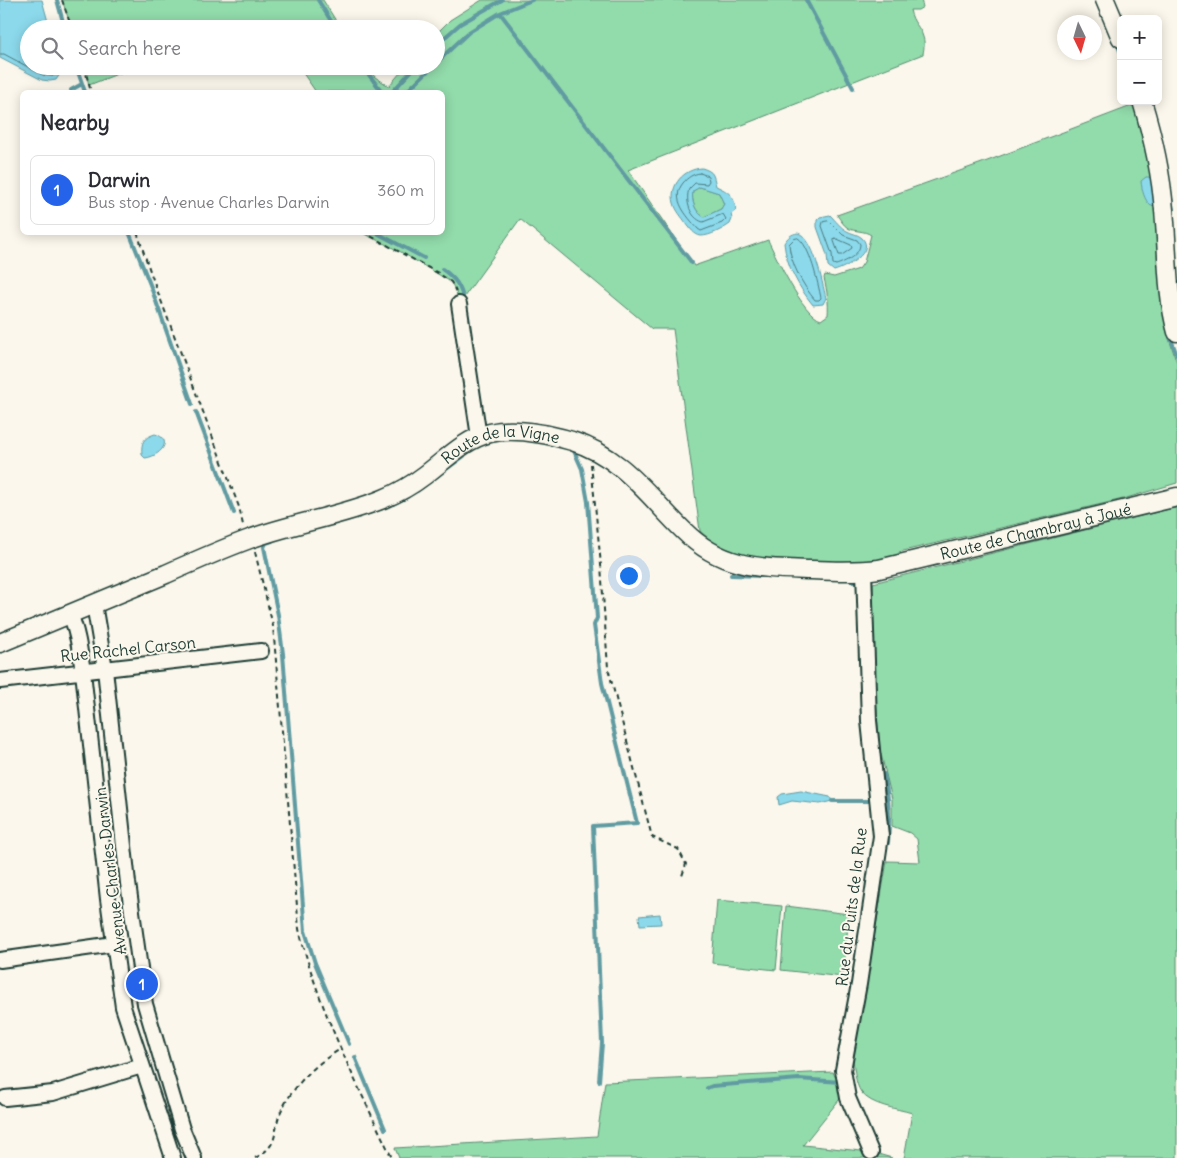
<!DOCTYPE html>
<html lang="en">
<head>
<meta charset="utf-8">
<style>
	body { margin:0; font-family:Delius,sans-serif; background:#f7f7f7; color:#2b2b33 }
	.controls { position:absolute; right:15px; top:15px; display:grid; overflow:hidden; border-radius:8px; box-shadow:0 2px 12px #0003 }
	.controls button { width:45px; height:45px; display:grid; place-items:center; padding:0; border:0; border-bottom:1px solid #e1e1e2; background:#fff; color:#2b2b33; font:25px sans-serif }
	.compass { position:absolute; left:1057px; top:15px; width:45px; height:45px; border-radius:50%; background:#fff; box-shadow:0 2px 12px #0003; rotate:175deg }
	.you { position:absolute; left:628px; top:575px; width:18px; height:18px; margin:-12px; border:4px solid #fff; border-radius:50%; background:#1a73e8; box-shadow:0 0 0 8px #1a73e833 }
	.badge { display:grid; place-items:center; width:32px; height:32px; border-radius:50%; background:#2563eb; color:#fff; font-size:16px; font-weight:700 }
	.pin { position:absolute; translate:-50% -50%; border:2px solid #fff; box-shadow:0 1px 5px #0006 }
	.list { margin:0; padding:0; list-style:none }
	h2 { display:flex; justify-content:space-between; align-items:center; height:65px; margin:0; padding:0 20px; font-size:21px }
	h2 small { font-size:16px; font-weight:400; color:#7c7c81 }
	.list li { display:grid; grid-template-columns:32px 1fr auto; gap:15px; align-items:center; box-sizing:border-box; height:70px; margin:0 10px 10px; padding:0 10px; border:1px solid #e1e1e2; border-radius:8px }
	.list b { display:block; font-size:19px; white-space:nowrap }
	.list p { margin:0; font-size:16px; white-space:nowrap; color:#7c7c81 }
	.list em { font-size:16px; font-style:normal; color:#7c7c81 }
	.icon { flex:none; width:28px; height:28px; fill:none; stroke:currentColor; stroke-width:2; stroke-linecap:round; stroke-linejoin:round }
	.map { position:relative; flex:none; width:1177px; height:1158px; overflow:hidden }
	.search { position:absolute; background:#fff; box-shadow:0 2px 12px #0003; left:20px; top:20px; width:425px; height:55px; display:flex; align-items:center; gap:12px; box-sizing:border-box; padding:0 18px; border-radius:28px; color:#7c7c81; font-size:19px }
	.panel { position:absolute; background:#fff; box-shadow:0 2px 12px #0003; left:20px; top:90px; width:425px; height:145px; border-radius:8px }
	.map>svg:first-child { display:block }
	.green { fill:#92dbab; stroke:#588c70 }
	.water { fill:#8cd9ec; stroke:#609ba2; fill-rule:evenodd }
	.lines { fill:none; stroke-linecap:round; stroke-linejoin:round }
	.shore { stroke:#4b7b7e; stroke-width:1 }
	.stream { stroke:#609ba2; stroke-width:4 }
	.minor-casing { stroke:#1f3d34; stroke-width:18 }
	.tertiary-casing { stroke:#1f3d34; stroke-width:21 }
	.path { stroke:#1f3d34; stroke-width:2; stroke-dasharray:5 4; stroke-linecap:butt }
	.minor { stroke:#fbf7ec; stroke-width:14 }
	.tertiary { stroke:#fbf7ec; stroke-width:18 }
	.labels { text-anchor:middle; stroke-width:4; stroke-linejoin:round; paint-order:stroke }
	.street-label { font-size:16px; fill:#1f3d34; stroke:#fbf7ec }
</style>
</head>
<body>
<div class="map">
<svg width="1177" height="1158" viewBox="0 0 1177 1158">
	<rect width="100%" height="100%" fill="#fbf7ec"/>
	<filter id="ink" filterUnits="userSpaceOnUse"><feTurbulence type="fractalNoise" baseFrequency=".02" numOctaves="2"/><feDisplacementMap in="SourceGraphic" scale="10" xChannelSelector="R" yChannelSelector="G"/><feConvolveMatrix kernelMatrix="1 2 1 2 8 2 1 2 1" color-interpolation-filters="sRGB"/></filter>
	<g filter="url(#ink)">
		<!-- green -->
		<path class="green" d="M62 0H323L341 29H272L264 18 236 29H72Z
			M482 0H921L923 7 918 10H910C913 24 920 26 923 37 925 42 924 48 923 54L628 170 694 266 768 240C776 257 803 315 821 320L828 315C829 302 827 291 824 278L825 275 834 277 859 269 864 262 871 235C864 230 854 232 848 228 843 225 840 219 837 215L982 163 1134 105 1148 158 1154 190 1166 329 1177 363V483L1123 499 899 552 901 557 868 564H841L749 558 728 552 709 539 700 531 673 329H652L520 219 459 304 456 292 451 282 401 252 363 233 442 232V92H316L298 66H366L375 77 389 86 406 66H436V34L450 20Z
			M84 66H138L89 85Z
			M700 187 719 193 724 204 721 209 704 217C695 212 691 201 693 191Z
			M1177 508V1158H904L912 1113C896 1108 871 1106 861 1092 855 1083 855 1071 853 1061L887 861 920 862 917 839 910 833 892 826V799L880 750 874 675 873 583 1169 509Z
			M717 900 782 906 776 970 712 963Z
			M786 906 849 914 843 977 781 970Z
			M833 1072 843 1095 803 1145 871 1152 892 1158H399L395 1148 597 1136 605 1082Z"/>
		<!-- water -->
		<path class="water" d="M0 0H42L50 29H29V66H61L60 74 56 80 50 81 42 80 0 58Z
			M702 168C714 172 713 174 716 186 729 192 734 195 736 210L731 214 732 219 730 224C723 229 710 236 701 236 694 235 690 228 686 223 682 217 676 211 674 203 669 185 684 169 702 168ZM700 187 719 193 724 204 721 209 704 217C695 212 691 201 693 191Z
			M1146 177H1149L1151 179 1154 205 1151 206C1144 200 1142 190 1141 181Z
			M830 215C835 220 841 228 847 231 852 234 858 234 862 238 876 252 845 268 834 271L828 266 827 255 817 227V220L820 217Z
			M798 233C814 238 822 282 826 298L823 304 813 305C799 288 786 265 784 243 788 237 791 234 798 233Z
			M155 434C175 440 159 457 145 458L142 455C141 442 143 438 155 434Z
			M801 791 830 797 832 801 820 804 792 801 779 805 778 797 782 794Z
			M660 914 661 924 640 925 639 916Z"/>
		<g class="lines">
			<!-- shore -->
			<path class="shore" d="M0 54H4L43 75 53 76 56 66
				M700 173 708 176 709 181 707 184 695 183 689 189C685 201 690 218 703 222L723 214 726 219 722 223 701 231 698 229C687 216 670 199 683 183 688 177 693 174 700 173Z
				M829 221 843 235 857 240 860 244C860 255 845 262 836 265L833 264 832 254 822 226 823 222Z
				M798 238C810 245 818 284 821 298L819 300H815C803 286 790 262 789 244L794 239Z
				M835 238 851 245 852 248 842 255H839L834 241Z"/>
			<!-- stream -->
			<path class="stream" d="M57 0 65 29
				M318 0 336 29
				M806 0 853 88
				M500 13 692 263
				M1116 41 1121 53
				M436 45 460 24 502 0
				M436 63 469 32 500 13 532 0
				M76 66 85 92
				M362 66 380 89
				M71 90 82 84
				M392 92 416 66
				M406 92 433 66
				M1166 164 1173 211
				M129 232 151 287 192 404
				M375 232 424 258
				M442 269C455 278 461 286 464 302
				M1170 337 1177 355
				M196 412 234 513
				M574 451 582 469 588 502 597 618 594 625 602 683 637 823 593 826 602 1043 599 1081
				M417 491 464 456
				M393 504 407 497
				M272 541 266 543 264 547 278 615 283 654 305 931 315 963 349 1044
				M731 575 764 576
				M848 579C854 580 858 582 859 588
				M884 774C889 799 890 817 888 843
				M832 801H874
				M355 1057 385 1129
				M707 1088 712 1086 799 1079 841 1082"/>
			<defs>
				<path id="minor" d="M459 304 479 437
					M864 571 869 721 881 836 859 984 843 1070 848 1098 871 1152
					M94 604 105 669 128 883 145 1004 182 1129 194 1158
					M70 614C78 633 80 652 83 672L108 899 123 1007 173 1158
					M0 681 261 651
					M0 960 114 944
					M5 1098 53 1093 142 1066"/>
				<g id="tertiary">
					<path d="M1105 0 1121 38"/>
					<path d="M1142 101C1153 137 1161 173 1164 210 1168 251 1166 292 1177 332"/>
					<path id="s1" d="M0 643C55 620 111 597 166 574 193 562 220 550 247 540 292 523 339 517 383 499 398 493 412 485 425 475 445 460 465 439 490 433 515 427 547 434 572 441 623 457 648 496 684 531 722 569 761 568 811 570 834 571 856 572 879 569L1177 497"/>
				</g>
			</defs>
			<!-- minor casing -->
			<use href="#minor" class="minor-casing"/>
			<!-- tertiary casing -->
			<use href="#tertiary" class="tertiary-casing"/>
			<!-- path -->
			<path class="path" d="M62 0 72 29
				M84 66 91 92
				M137 232 151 274 239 507 243 525
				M363 232 438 273 451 282 456 292
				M591 464 601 565 608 668 652 837 678 849 686 864 681 879
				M255 552 273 626 299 929C318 1009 357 1084 392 1158
				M255 1158C282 1144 271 1131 282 1109 295 1084 316 1063 341 1049"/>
			<!-- minor -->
			<use href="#minor" class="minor"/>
			<!-- tertiary -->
			<use href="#tertiary" class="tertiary"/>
		</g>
	</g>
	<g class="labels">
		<!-- street labels -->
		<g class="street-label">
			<text dy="6" stroke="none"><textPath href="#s1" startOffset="544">Route de la Vigne</textPath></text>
			<text dy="6" stroke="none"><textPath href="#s1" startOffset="1131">Route de Chambray à Joué</textPath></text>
			<text transform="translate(128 649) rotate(-6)" y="6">Rue Rachel Carson</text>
			<text transform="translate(110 871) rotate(-97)" y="6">Avenue Charles Darwin</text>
			<text transform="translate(851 907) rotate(-83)" y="6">Rue du Puits de la Rue</text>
		</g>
	</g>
</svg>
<div class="controls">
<button>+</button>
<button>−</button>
</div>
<svg class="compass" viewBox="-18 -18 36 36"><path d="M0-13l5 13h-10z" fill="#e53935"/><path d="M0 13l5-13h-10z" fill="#7c7c81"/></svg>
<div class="you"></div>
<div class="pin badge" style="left:142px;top:984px">1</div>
<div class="search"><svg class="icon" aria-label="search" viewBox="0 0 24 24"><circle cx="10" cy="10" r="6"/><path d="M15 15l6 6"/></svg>Search here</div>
<section class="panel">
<h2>Nearby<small></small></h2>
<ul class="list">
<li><span class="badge">1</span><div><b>Darwin</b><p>Bus stop · Avenue Charles Darwin</p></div><em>360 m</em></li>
</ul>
</section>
</div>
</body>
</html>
